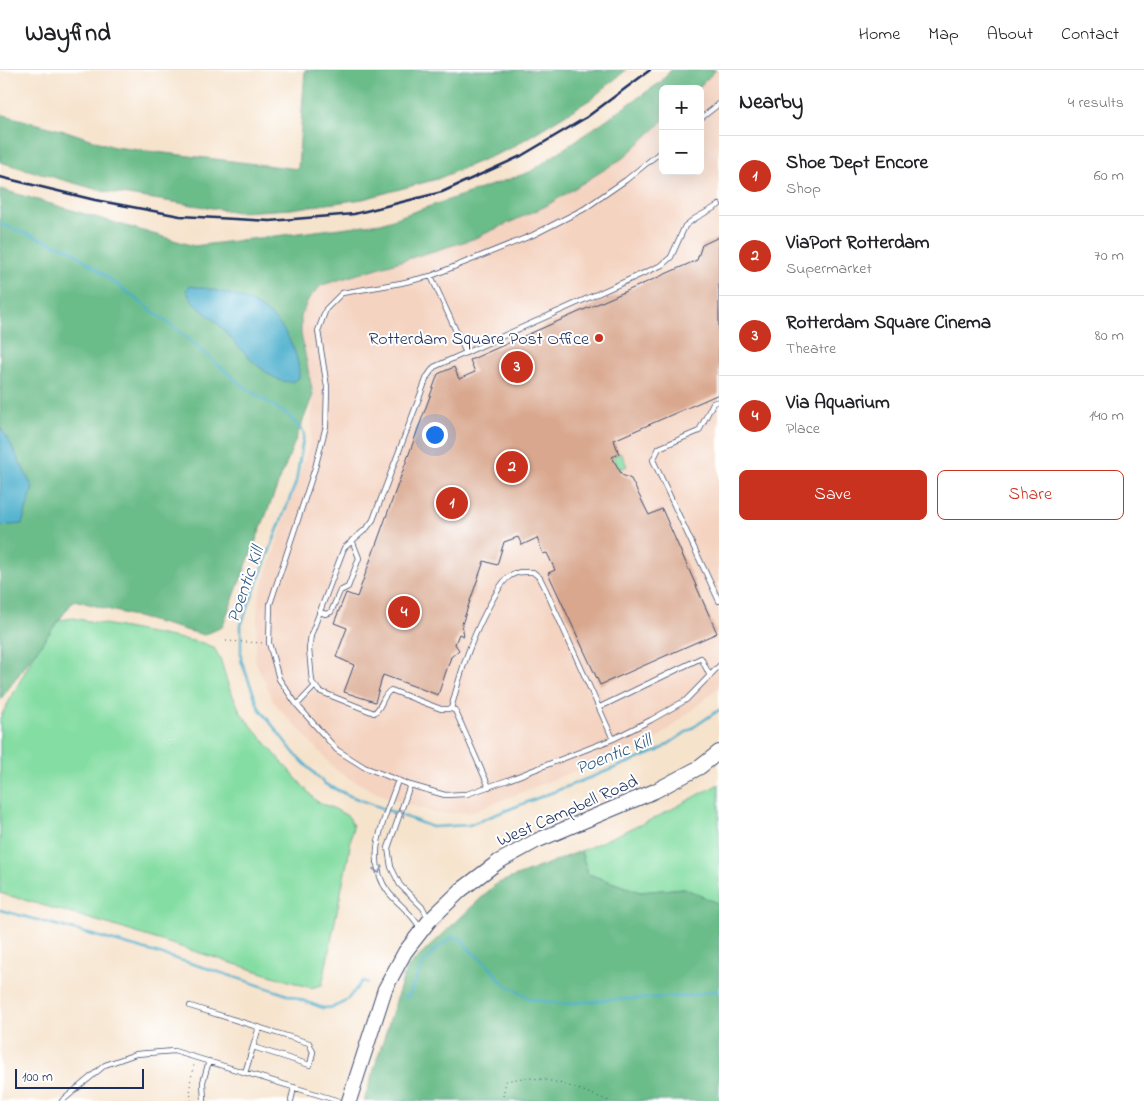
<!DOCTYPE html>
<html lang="en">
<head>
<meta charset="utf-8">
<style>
	body { margin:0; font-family:"Indie Flower",sans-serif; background:#f2f2f2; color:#202124 }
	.controls { position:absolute; right:15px; top:15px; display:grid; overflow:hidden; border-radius:8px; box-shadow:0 5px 20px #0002 }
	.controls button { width:45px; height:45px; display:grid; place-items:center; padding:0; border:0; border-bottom:1px solid #e0e0e0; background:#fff; color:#202124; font:25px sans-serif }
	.scale { position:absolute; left:15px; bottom:12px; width:129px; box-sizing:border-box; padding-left:5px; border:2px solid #1b2f5e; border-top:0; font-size:14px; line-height:18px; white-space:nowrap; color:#1b2f5e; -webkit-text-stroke:4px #fff; paint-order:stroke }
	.you { position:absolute; left:434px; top:364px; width:18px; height:18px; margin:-12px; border:4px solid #fff; border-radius:50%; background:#1a73e8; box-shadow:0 0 0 8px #1a73e833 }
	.badge { display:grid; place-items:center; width:32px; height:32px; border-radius:50%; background:#c8321e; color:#fff; font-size:16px; font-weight:700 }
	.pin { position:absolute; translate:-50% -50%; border:2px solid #fff; box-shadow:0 1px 5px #0006 }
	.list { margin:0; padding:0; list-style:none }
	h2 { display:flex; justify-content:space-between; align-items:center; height:65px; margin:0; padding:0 20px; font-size:21px }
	h2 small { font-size:16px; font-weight:400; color:#757577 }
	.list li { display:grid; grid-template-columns:32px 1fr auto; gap:15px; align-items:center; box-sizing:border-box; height:80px; padding:0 20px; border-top:1px solid #e0e0e0 }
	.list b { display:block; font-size:19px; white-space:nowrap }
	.list p { margin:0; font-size:16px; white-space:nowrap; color:#757577 }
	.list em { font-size:16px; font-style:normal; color:#757577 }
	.actions { display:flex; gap:10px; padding:15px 20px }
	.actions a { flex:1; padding:11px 0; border:1px solid #c8321e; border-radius:8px; text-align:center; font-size:18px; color:#c8321e }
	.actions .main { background:#c8321e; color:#fff }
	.map { position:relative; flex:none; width:719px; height:1031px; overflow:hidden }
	header { display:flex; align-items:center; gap:30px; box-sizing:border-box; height:70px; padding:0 25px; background:#fff; border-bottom:1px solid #e0e0e0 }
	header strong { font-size:24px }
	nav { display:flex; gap:28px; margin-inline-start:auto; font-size:18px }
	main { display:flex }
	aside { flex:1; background:#fff }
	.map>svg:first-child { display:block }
	.built { fill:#f4d3c0 }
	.green { fill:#84dda3; stroke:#508680 }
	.forest { fill:#6bbc89; stroke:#437674 }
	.water { fill:#4eb0cd; stroke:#347096 }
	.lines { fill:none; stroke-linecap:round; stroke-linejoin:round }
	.stream { stroke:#4eb0cd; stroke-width:2.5 }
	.building { fill:#d9a78e }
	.lane-casing { stroke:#3c4a6e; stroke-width:6 }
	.secondary-casing { stroke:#3c4a6e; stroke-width:16 }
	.path { stroke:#3c4a6e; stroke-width:1; stroke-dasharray:1 4; stroke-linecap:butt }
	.lane { stroke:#fff; stroke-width:4.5 }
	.secondary { stroke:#fff; stroke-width:14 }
	.rail { stroke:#1b2f5e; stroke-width:2.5 }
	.oneway { stroke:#8d97ae }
	.poi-dot { fill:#c8321e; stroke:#fff; stroke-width:2 }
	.labels { text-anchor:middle; stroke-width:4; stroke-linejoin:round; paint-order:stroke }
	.poi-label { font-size:18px; fill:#1b2f5e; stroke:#fff; text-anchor:end }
	.street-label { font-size:18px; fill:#1b2f5e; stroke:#fff }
	.water-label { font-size:19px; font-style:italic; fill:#2d5c85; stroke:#fff }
</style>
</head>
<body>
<header>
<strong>Wayfind</strong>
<nav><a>Home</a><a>Map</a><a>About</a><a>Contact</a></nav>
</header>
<main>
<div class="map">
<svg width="719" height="1031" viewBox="0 0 719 1031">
	<rect width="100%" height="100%" fill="#fff"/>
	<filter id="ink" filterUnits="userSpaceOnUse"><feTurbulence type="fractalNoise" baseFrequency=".02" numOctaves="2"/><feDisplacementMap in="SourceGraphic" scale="10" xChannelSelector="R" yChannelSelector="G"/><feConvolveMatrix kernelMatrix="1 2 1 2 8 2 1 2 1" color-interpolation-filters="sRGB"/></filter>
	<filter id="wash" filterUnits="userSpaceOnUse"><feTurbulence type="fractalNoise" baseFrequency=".0096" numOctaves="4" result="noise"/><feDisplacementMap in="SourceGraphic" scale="20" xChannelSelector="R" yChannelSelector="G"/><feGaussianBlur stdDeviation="1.12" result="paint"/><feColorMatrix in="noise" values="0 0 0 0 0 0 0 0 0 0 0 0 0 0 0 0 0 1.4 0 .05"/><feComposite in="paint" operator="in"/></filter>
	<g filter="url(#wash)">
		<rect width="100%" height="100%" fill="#f6e3cc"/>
		<!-- built -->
		<path class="built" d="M716 0H719V617L658 668 472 742 437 744 377 723 339 703 273 631 255 590 258 529 311 370 313 325 301 264V246L309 228 322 215 473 169 546 136 623 88 663 51V101H700V19H697Z"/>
		<!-- green -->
		<path class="green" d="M621 383 627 396 620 399 617 395 616 396 612 387Z
			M73 548 203 573 214 578 220 588 228 615 241 643 274 683 316 731 335 739 349 747 353 756 348 788 322 915 311 918 111 855 0 823V648L46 563 54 551Z
			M719 714V834L684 818 640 822 588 804 581 781 655 748Z"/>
		<!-- forest -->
		<path class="forest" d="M305 0H380L382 4 387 0H626L591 29 509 79 437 109 363 129 291 139 238 142 102 121 0 92V44L72 63 114 77 298 99Z
			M671 0H716L697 19H663V51L623 88 546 136 473 169 322 215 309 228 301 246V264L313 325 222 557 204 565 74 530 0 630V119L194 176 381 153 530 102 661 12Z
			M581 781 588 804 640 822 684 818 719 834V1031H364L406 899 496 814Z"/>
		<!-- water -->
		<path class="water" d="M190 216C232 222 270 231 290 271 297 286 299 292 299 308 277 327 233 269 218 254 205 241 194 238 186 220Z
			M0 357 9 371 33 418 22 454 0 456Z"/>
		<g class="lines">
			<!-- stream -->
			<path class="stream" d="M0 154 71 180 180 262 243 316 288 345 304 363 296 412 241 555V590L259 638 294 683 325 714 350 726 432 757 469 755 658 681 719 640
				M0 840C109 869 217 898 323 938 344 938 351 926 362 911L368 913
				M404 926 408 928 421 897 435 880 453 867 461 868 470 880 486 893 503 913 531 929 562 934 607 930 689 926 719 920"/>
		</g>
		<g id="blocks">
			<!-- building -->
			<path class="building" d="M719 167V324L614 370 619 384 612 387 622 405 631 409 649 445 662 439 717 563 600 615 548 503 555 500 547 483 543 484 537 468 522 475 518 467 504 472 497 495 484 491 462 554 464 566 459 564 455 574 459 580 451 587 438 625 383 605 375 632 344 622 354 595 336 587 347 558 334 553 346 523 357 527 438 304 454 297 459 309 475 302 470 290 697 190 702 175Z"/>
		</g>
	</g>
	<g filter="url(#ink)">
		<use href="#blocks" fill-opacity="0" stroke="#3c4a6e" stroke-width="1"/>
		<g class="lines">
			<defs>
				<path id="lane" d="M700 49 719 34
					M663 80 626 110 584 139 533 165 431 206 401 213 342 223 326 239 318 261 327 317 326 356 315 398 270 534 269 573 279 609 297 635 337 680 364 697 410 715 445 725 467 724 508 710 613 669 651 650 686 630 719 596
					M431 206 466 283
					M719 331 713 333 699 361 659 378 653 390 719 531
					M319 542 326 544 331 542 340 521 348 517 359 488 352 470
					M297 635 315 616
					M600 637 701 588 710 606
					M451 639 455 640 489 717
					M613 669 545 518 540 508 533 502C525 502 517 501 510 506 502 511 499 519 494 527 472 565 462 597 451 639H441L391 620C382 625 383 637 374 643L319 621 312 612 309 579 311 565 344 478 367 458 373 450 427 307 434 297 662 195 671 187 685 156 694 149 719 135
					M398 710C386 746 362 789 389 823 399 835 412 843 420 858
					M410 715 388 778 391 797 400 815 423 838 429 850
					M190 936 309 973 313 982 310 995 253 977 259 957
					M245 1003 253 977
					M62 1031 105 995 136 984 174 981 339 1031
					M204 1031 203 1012 209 991
					M291 1031 294 1017"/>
				<path id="secondary" d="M349 1031 385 919 405 882 429 851 461 820 498 792 536 771 655 721 700 697 719 682"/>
			</defs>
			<!-- lane casing -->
			<use href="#lane" class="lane-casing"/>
			<!-- secondary casing -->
			<use href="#secondary" class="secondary-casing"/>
			<!-- path -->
			<path class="path" d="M226 571 263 573
				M191 1031 190 1013 194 995
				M503 1031V1026L506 1011C512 1010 519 1008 525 1008 554 1008 583 1021 609 1031"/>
			<!-- lane -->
			<use href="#lane" class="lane"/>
			<!-- secondary -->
			<use href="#secondary" class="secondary"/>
			<!-- rail -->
			<path class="rail" d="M0 107 95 130 180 146 270 151 354 144 442 122 521 86 587 47 650 0"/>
		</g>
		<!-- one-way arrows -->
		<defs><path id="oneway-chevron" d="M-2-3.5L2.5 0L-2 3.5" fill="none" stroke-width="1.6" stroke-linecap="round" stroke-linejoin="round" transform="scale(1.25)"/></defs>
		<g class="oneway">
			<use href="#oneway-chevron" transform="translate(400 743) rotate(-71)"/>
			<use href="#oneway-chevron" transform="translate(378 800) rotate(74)"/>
		</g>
	</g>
	<!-- markers -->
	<circle class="poi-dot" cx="599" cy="268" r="5"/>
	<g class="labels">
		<!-- poi labels -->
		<g class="poi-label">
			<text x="589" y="274">Rotterdam Square Post Office</text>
		</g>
		<!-- street labels -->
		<g class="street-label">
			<text transform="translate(567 740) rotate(-24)" y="6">West Campbell Road</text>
		</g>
		<!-- water labels -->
		<g class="water-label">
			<text transform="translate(244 514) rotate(-71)" y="7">Poentic Kill</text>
			<text transform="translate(613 683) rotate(-22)" y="7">Poentic Kill</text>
		</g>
	</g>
</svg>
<div class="controls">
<button>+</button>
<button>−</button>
</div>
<div class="scale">100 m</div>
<div class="you"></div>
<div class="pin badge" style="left:452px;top:433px">1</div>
<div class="pin badge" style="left:512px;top:397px">2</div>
<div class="pin badge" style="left:517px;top:297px">3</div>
<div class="pin badge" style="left:404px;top:542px">4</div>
</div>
<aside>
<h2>Nearby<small>4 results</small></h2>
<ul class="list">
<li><span class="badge">1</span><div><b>Shoe Dept Encore</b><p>Shop</p></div><em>60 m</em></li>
<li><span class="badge">2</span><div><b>ViaPort Rotterdam</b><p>Supermarket</p></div><em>70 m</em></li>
<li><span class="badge">3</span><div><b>Rotterdam Square Cinema</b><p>Theatre</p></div><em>80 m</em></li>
<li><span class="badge">4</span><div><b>Via Aquarium</b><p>Place</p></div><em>140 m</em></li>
</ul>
<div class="actions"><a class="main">Save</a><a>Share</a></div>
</aside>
</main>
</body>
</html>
